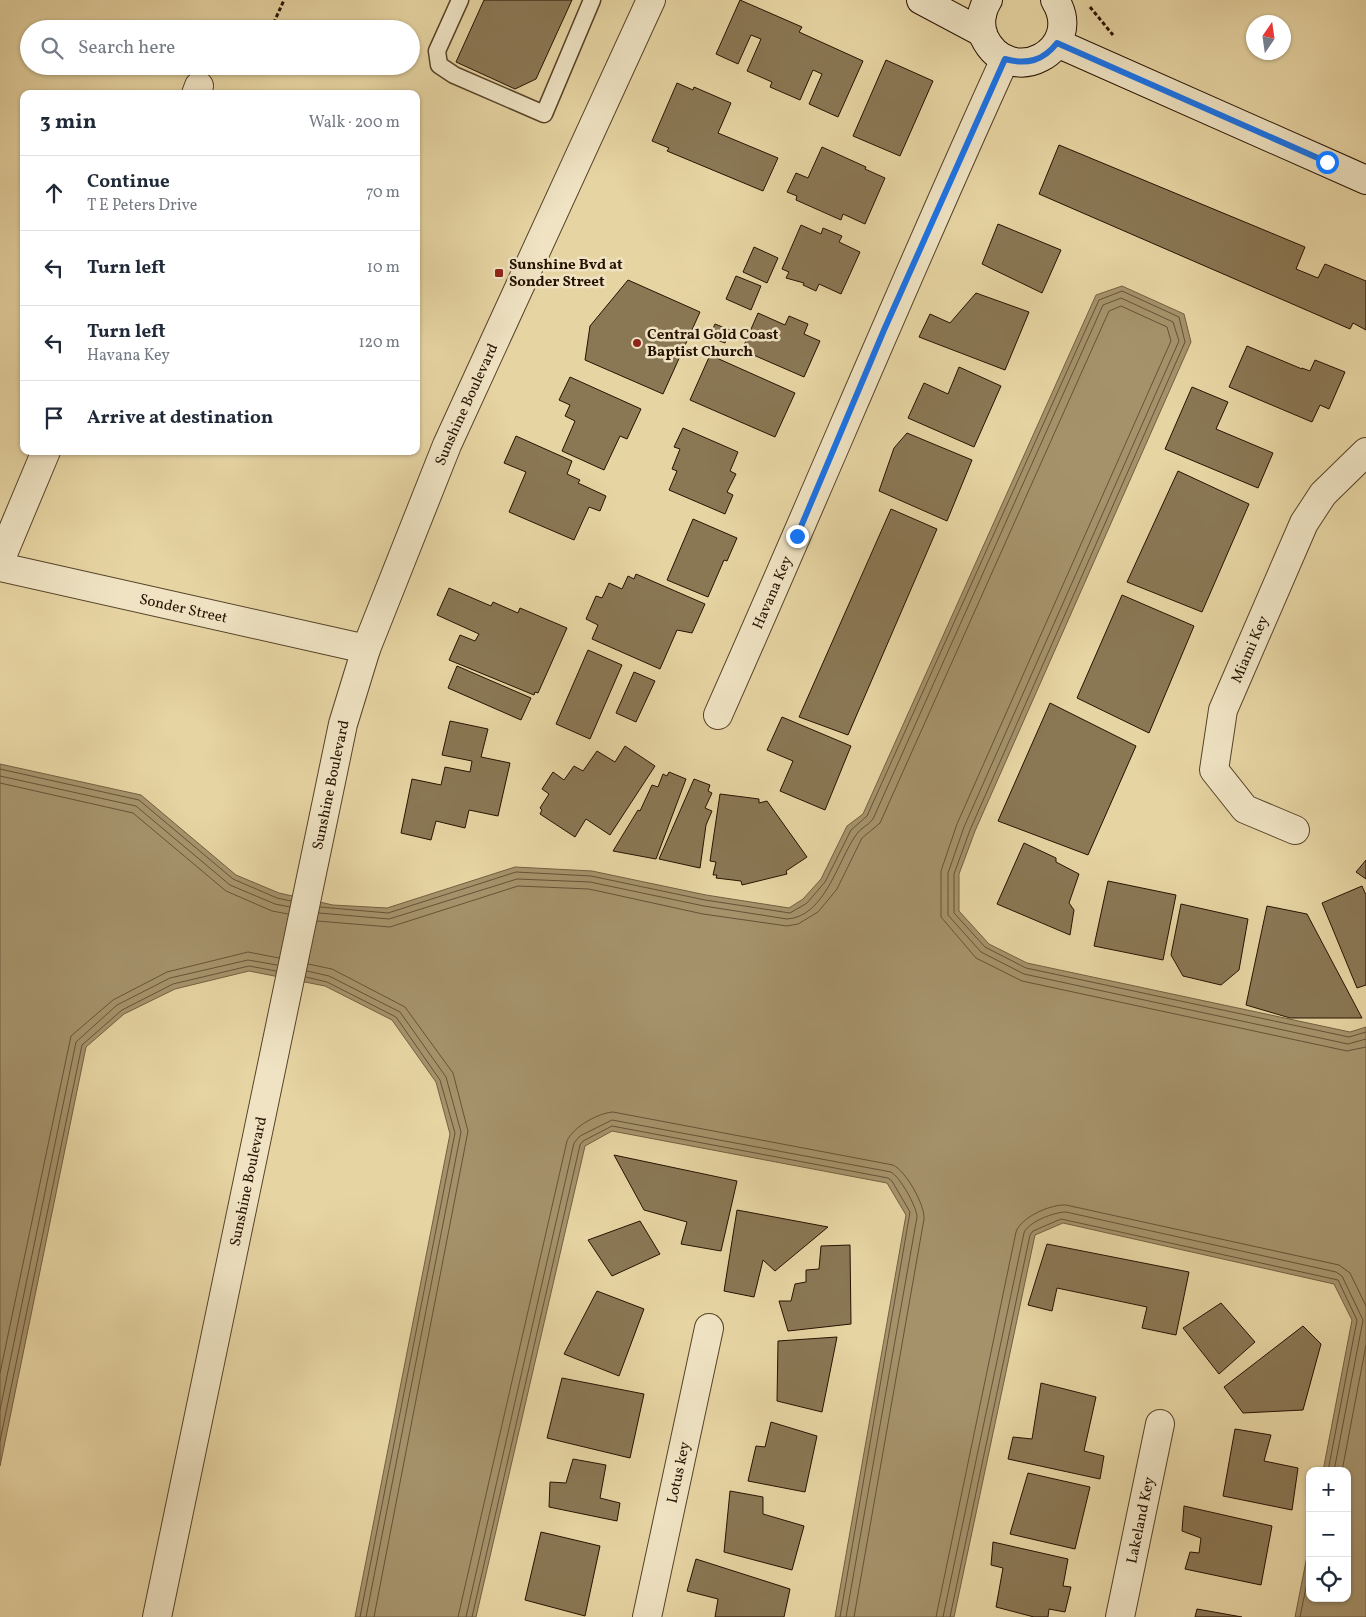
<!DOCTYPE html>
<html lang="en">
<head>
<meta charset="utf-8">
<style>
	body { margin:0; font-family:Vollkorn,serif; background:#f2f2f3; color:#1f2937 }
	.controls { position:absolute; right:15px; bottom:15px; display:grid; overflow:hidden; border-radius:10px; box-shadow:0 1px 4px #0004 }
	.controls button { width:45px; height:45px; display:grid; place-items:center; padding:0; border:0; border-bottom:1px solid #e0e1e3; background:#fff; color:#1f2937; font:25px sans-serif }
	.compass { position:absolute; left:1246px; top:15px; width:45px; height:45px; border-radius:50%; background:#fff; box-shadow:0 1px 4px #0004; rotate:13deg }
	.stop { position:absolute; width:15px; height:15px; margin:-11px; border:4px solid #1a73e8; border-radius:50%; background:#fff }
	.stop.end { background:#1a73e8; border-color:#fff; box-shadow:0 1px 5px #0008 }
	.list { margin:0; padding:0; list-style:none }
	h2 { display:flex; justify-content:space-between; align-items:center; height:65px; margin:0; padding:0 20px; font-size:21px }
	h2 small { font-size:16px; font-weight:400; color:#747a83 }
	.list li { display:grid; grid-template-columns:32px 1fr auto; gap:15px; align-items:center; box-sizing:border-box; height:75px; padding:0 20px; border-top:1px solid #e0e1e3 }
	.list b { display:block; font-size:19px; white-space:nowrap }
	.list p { margin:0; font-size:16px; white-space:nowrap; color:#747a83 }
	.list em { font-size:16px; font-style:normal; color:#747a83 }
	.icon { flex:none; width:28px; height:28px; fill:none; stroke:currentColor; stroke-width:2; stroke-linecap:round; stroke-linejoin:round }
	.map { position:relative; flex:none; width:1366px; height:1617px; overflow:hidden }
	.search { position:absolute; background:#fff; box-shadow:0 1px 4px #0004; left:20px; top:20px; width:400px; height:55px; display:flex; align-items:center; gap:12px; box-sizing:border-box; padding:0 18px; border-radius:28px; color:#747a83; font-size:19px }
	.panel { position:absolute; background:#fff; box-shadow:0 1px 4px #0004; left:20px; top:90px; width:400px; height:365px; border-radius:10px }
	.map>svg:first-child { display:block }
	.water { fill:#a5926b; stroke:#725f40 }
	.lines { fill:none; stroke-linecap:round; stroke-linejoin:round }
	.shore { stroke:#665236; stroke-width:1 }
	.building { fill:#8a7754; stroke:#261200 }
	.lane-casing { stroke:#564228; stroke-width:19 }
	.street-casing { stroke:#564228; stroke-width:30 }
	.secondary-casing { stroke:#261200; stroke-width:30 }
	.path { stroke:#261200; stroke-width:3; stroke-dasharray:4 2.5; stroke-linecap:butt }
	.lane { stroke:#efe3c3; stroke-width:16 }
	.street { stroke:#efe3c3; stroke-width:28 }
	.secondary { stroke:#efe3c3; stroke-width:28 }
	.route { stroke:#1a73e8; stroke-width:6 }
	.poi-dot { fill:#8f2418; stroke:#efe3c3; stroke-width:2 }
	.labels { text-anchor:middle; stroke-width:5; stroke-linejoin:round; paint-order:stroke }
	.poi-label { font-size:15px; font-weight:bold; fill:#261200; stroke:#efe3c3; text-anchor:start }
	.street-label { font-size:15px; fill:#261200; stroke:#efe3c3 }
</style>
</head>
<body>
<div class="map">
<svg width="1366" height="1617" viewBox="0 0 1366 1617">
	<rect width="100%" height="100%" fill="#e6d4a2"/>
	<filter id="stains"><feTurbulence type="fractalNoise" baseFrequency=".004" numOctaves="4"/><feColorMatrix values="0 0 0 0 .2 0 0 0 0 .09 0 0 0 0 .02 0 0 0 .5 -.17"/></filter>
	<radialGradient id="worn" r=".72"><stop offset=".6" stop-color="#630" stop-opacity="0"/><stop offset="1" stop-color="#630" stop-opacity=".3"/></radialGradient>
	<!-- water -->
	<path class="water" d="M1122 286 1184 314 1191 342 975 831 959 874V911L989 944 1027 963 1350 1032 1366 1027V1617H1295L1310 1541V1598H1347V1471H1323L1352 1320 1334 1284 1063 1223 1035 1235 954 1617H835L906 1215 887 1183 612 1131 585 1146 476 1617H355L450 1134 436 1082 392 1020 325 986 249 971 175 989 124 1014 86 1047 0 1466V764L141 795 236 875 279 893 333 905 387 908 515 867 592 871 706 895 789 908 803 899 821 879 847 826 863 814 1096 295Z"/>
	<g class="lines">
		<!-- shore -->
		<path class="shore" d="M0 769 139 800 233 879 277 898 291 901
			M0 776 136 806 230 885 275 904 290 907
			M0 783 133 813 226 891 272 911 288 914
			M320 907 388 913 516 872 591 876 705 900 790 913 807 903 825 882 851 830 867 816 1099 300 1122 291 1179 317 1185 342 970 830 954 874V913L985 947 1026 968 1349 1037 1366 1032
			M319 913 389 919 517 879 590 882 704 906 787 919C825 917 838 860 856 835 860 828 868 826 873 819L1103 305 1121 298 1173 322 1179 341 964 827 948 873V915L981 952 1024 974 1348 1044 1366 1039
			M317 921 390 927 518 886 589 889 703 914 787 926 798 924 818 912 837 889 862 838 880 823 1109 311 1121 306 1167 327 1171 341 957 824 941 871V917L976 958 1022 981 1347 1051 1366 1047
			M308 964 332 969 405 1007 453 1073 468 1131 374 1617
			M307 971 329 976 400 1012 446 1077 461 1132 366 1617
			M306 977 327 982 396 1017 440 1080 455 1133 360 1617
			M0 1373 71 1036 113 1000 167 972 248 952 279 958
			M0 1410 76 1042 117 1005 170 978 248 960 277 965
			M0 1441 82 1045 122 1010 173 984 249 966 276 971
			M1342 1471 1366 1345
			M458 1617 567 1141C573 1127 598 1113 613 1112L893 1165C906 1171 925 1205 924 1219L854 1617
			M466 1617 574 1143 580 1136 612 1120 891 1172C900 1177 917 1207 917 1217L846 1617
			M472 1617 580 1145 583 1141 612 1126 888 1178 892 1181 910 1212 840 1617
			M936 1617 1016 1232C1021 1217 1051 1204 1066 1205L1339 1265 1350 1273 1366 1306
			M943 1617 1024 1233C1028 1222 1054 1212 1066 1212L1336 1272 1342 1276 1363 1320 1334 1471
			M950 1617 1030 1235 1033 1231 1061 1219 1338 1280 1357 1320 1328 1471
			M1300 1617 1310 1568"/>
	</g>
	<!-- building -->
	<path class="building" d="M484 0H572L536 79 515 89 456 62Z
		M740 0 802 27 799 32 863 61 838 117 809 104 822 74 813 70 800 100 770 87 772 82 747 71 761 39 751 35 738 64 716 54Z
		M886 60 933 81 900 156 853 136Z
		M677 83 693 90 694 87 731 103 718 133 778 158 763 191 667 151 669 148 652 141Z
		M1059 145 1305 247 1296 269 1318 278 1325 264 1366 281V330L1353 323 1350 329 1039 194Z
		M822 147 866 167 865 169 885 178 865 224 843 214 841 220 796 200 797 196 787 192 796 173 808 178Z
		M998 224 1061 250 1042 293 982 264Z
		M801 225 821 234 823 228 842 236 839 242 860 252 841 294 819 284 816 291 803 285 804 283 786 278 789 272 782 269Z
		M754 247 778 258 767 283 743 272Z
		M736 276 761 286 751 310 726 299Z
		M628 280 700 312 663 394 585 360 590 326Z
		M976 293 1029 312 1005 370 919 337 930 314 950 323Z
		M758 313 785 325 789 316 808 324 804 334 820 341 804 377 742 350Z
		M715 324 730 330 725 343 709 337Z
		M1247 346 1302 369V368L1310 371 1315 360 1345 372 1329 409 1320 405 1312 422 1229 387Z
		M710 355 795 393 775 437 690 400Z
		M959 367 1001 386 974 447 908 418 924 383 948 394Z
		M570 377 641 409 627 439 620 436 604 470 562 451 575 421 565 416 570 405 559 400Z
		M1192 387 1228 402 1216 429 1273 453 1258 488 1165 449Z
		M683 428 738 452 730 471 736 474 727 492 733 495 725 514 669 490 677 471 672 469 680 449 674 447Z
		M907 433 972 460 947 521 879 491 894 448Z
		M516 436 572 461 567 474 580 480 578 483 606 496 600 511 589 507 574 540 509 512 526 472 504 463Z
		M1178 471 1249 504 1202 612 1127 582Z
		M891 509 937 529 848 735 799 717Z
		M693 519 737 538 727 561 724 560 708 597 667 580Z
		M636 574 705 604 692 633 677 630 660 669 592 639 598 625 586 619 596 596 602 598 609 583 622 589 628 576 634 579Z
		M449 588 491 606 493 602 518 613 520 608 567 628 538 693 535 692 534 695 449 660 460 635 475 641 479 634 437 615Z
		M1122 595 1194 626 1149 733 1077 698Z
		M588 650 622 665 590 739 556 724Z
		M457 666 531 698 521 720 448 688Z
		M634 672 655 681 636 722 616 713Z
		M1050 703 1136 746 1088 855 998 821Z
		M782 717 851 746 825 810 780 791 793 761 767 750Z
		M450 721 488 729 481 757 510 763 498 816 469 810 465 828 436 821 431 840 401 833 412 779 441 785 445 767 470 772 472 761 442 755Z
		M625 746 655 766 610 835 586 819 575 837 540 814 542 810 540 808 549 794 542 789 553 772 564 780 574 766 583 771 597 751 615 762Z
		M669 772 686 779 656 859 613 851 638 810 640 811 652 785 658 787 663 774 667 776Z
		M694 779 710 785 708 791 712 793 705 808 712 811 706 825 700 868 659 859Z
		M720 794 759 799V803L767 801 807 857 786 871 787 874 742 885 741 881 716 878 717 875H713L716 862 710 861Z
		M1024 843 1056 858V862L1079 874 1069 903 1074 910 1070 935 997 904Z
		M1366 860V879L1356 872Z
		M1108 881 1176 895 1163 960 1094 946Z
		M1362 886 1366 895V985L1357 988 1322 903Z
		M1181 904 1248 919 1239 970 1221 985 1183 976 1171 955Z
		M1267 906 1307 914 1362 1018H1290L1246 1005Z
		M614 1155 737 1181 721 1251 681 1244 687 1222 644 1210Z
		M737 1210 828 1227 775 1271 763 1260 754 1297 724 1291Z
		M640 1221 660 1254 612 1276 588 1240Z
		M1047 1244 1189 1272 1176 1335 1142 1328 1147 1307 1057 1288 1052 1311 1028 1305Z
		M850 1245 851 1324 788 1331 779 1301H791L795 1284 806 1282V1270L819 1269 821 1246Z
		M597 1291 644 1309 619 1376 564 1354Z
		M1221 1303 1255 1342 1219 1374 1183 1328Z
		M1303 1326 1321 1344 1303 1410 1243 1413 1224 1387Z
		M837 1337 822 1412 777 1401 778 1341Z
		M562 1378 644 1394 630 1458 547 1438Z
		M1041 1383 1096 1397 1084 1451 1104 1456 1100 1479 1008 1459 1013 1437 1032 1439Z
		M771 1422 817 1436 805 1492 748 1481 756 1446 765 1447Z
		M1235 1429 1271 1435 1264 1461 1298 1468 1292 1510 1223 1496Z
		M573 1459 606 1465 600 1498 620 1503 617 1521 549 1507 550 1482 566 1483Z
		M1028 1473 1090 1487 1075 1549 1010 1534Z
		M730 1491 763 1497V1514L804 1526 792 1570 724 1552Z
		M1184 1506 1272 1526 1261 1585 1185 1569 1190 1552 1199 1553 1201 1538 1182 1531Z
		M541 1532 600 1546 585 1616 525 1600Z
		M993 1542 1068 1559 1063 1586 1071 1587 1065 1612 1049 1609 1048 1617H1034L996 1607 1003 1568 991 1565Z
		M696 1559 790 1589 784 1617H715L718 1599 687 1591Z
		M1197 1609 1242 1617H1195Z"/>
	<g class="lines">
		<defs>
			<path id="lane" d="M460 0 437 51 439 65 454 75 544 114 592 0"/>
			<g id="street">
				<path d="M196 94 199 86"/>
				<path d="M0 561 46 451"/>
				<path id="s1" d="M0 567 366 649"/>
				<path id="s2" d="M718 715C815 497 906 276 1005 59"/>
				<path id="s3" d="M1295 830 1245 809 1214 770 1223 710 1304 523 1323 494 1366 452"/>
				<path id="s4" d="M157 1617 343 724 366 649 447 445 651 0"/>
				<path id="s5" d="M647 1617 709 1328"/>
				<path id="s6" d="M1120 1617 1160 1424"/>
			</g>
			<path id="secondary" d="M921 0 983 33
				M988 0C981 10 979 25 984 37 1010 91 1086 50 1055 0
				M1057 43 1366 180"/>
		</defs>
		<!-- lane casing -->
		<use href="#lane" class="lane-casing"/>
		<!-- street casing -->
		<use href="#street" class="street-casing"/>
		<!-- secondary casing -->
		<use href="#secondary" class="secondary-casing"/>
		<!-- path -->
		<path class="path" d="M1090 7 1113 35
			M271 29 284 0
			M223 71 232 66"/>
		<!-- lane -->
		<use href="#lane" class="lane"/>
		<!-- street -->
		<use href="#street" class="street"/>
		<!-- secondary -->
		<use href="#secondary" class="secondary"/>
	</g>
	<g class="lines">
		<!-- route -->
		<path class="route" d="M797 536 884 330 1005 59C1027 65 1043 61 1057 43L1327 162"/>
	</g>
	<!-- markers -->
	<g class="poi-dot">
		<rect x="494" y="268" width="10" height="10" rx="2.5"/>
		<circle cx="637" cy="343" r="5"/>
	</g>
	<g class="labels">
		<!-- poi labels -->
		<g class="poi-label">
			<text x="509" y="269">Sunshine Bvd at<tspan x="509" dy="17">Sonder Street</tspan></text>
			<text x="647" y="339">Central Gold Coast<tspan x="647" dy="17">Baptist Church</tspan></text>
		</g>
		<!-- street labels -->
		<g class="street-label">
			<text dy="5" stroke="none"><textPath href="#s4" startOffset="1255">Sunshine Boulevard</textPath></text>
			<text dy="5" stroke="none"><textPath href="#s2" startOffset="134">Havana Key</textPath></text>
			<text dy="5" stroke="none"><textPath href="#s1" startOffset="188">Sonder Street</textPath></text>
			<text dy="5" stroke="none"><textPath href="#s3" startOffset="231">Miami Key</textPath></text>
			<text dy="5" stroke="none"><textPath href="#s4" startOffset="850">Sunshine Boulevard</textPath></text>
			<text dy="5" stroke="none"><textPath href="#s4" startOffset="445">Sunshine Boulevard</textPath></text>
			<text dy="5" stroke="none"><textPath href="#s5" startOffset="148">Lotus key</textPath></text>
			<text dy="5" stroke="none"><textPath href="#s6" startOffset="99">Lakeland Key</textPath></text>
		</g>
	</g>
	<rect width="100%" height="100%" filter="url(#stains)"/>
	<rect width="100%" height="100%" fill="url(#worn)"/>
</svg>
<div class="controls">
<button>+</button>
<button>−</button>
<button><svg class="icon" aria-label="locate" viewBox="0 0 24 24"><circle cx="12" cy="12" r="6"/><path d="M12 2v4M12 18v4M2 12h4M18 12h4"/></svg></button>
</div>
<svg class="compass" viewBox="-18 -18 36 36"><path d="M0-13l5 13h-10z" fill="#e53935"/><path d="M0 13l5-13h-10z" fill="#747a83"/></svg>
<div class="stop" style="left:1327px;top:162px"></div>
<div class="stop end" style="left:797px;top:536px"></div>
<div class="search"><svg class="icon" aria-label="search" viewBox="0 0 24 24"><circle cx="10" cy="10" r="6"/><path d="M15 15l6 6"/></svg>Search here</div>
<section class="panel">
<h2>3 min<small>Walk · 200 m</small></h2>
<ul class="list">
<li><svg class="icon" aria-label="ahead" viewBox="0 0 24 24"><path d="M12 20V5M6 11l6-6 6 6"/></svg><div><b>Continue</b><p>T E Peters Drive</p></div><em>70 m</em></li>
<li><svg class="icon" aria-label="left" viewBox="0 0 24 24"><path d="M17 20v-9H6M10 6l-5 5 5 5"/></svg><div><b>Turn left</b></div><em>10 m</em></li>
<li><svg class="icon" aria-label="left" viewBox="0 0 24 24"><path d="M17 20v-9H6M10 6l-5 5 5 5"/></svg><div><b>Turn left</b><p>Havana Key</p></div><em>120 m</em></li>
<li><svg class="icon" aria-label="arrive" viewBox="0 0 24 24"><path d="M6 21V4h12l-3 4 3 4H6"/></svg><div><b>Arrive at destination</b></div></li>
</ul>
</section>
</div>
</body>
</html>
